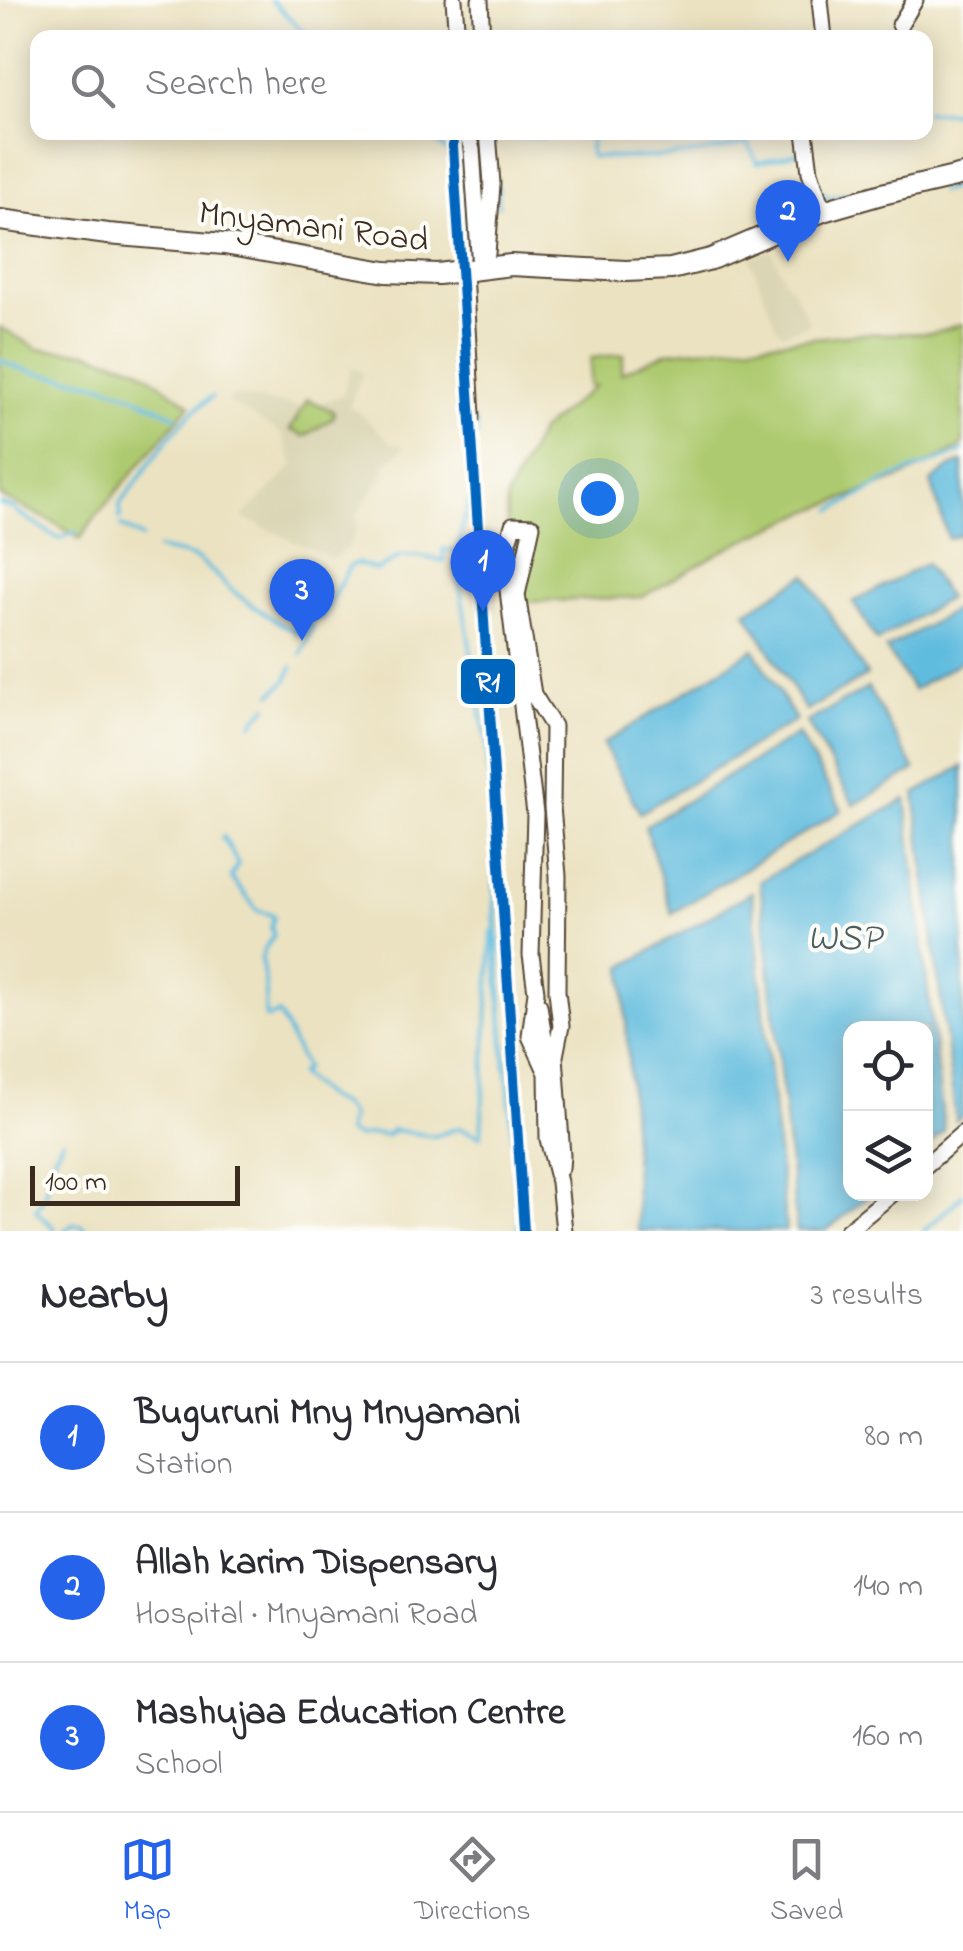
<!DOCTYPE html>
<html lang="en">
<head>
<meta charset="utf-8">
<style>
	body { margin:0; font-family:"Indie Flower",sans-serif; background:#f2f2f3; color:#2b2b33 }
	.controls { position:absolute; right:30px; bottom:30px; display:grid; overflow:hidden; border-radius:20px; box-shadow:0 5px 25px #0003 }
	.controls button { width:90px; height:90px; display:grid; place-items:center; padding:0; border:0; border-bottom:2px solid #e1e1e2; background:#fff; color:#2b2b33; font:50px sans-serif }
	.scale { position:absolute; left:30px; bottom:25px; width:210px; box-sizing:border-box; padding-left:10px; border:5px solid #3b2a1e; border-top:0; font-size:28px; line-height:35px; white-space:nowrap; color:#3b2a1e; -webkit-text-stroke:8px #fdfcf7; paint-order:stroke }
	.you { position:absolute; left:598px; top:498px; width:35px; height:35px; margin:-25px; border:8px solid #fff; border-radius:50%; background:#1a73e8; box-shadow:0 0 0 15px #1a73e833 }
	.badge { display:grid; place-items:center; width:65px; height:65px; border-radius:50%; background:#2563eb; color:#fff; font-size:32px; font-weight:700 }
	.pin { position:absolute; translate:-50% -82px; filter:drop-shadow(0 2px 5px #0008) }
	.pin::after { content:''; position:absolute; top:52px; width:35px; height:30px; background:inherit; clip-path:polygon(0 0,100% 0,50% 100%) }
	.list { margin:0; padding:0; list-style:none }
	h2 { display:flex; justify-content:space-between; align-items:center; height:130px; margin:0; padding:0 40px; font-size:42px }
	h2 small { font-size:32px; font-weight:400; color:#7c7c81 }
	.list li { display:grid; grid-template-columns:65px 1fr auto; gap:30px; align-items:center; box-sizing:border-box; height:150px; padding:0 40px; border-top:2px solid #e1e1e2 }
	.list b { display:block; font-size:38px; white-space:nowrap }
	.list p { margin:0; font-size:32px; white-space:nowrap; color:#7c7c81 }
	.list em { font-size:32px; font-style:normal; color:#7c7c81 }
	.icon { flex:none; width:55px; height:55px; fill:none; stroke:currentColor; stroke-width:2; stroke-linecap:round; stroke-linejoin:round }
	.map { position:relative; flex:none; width:963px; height:1231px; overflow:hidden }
	.search { position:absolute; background:#fff; box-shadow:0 5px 25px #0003; left:30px; right:30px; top:30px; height:110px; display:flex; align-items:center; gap:25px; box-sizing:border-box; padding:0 35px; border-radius:20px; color:#7c7c81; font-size:38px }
	.sheet { height:580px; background:#fff }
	nav { display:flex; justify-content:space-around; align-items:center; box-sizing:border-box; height:140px; border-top:2px solid #e1e1e2; background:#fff; font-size:28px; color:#7c7c81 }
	nav a { display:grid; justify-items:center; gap:5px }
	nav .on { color:#2563eb }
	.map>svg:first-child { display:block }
	.built { fill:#dad5b4 }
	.green { fill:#aeca70; stroke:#747a47; stroke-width:2.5 }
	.water { fill:#60bcde; stroke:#4e737e; stroke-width:2.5 }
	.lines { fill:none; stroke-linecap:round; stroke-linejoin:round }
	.stream { stroke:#60bcde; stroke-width:4 }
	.minor-casing { stroke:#554636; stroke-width:19 }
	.tertiary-casing { stroke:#554636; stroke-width:24 }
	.minor { stroke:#fff; stroke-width:15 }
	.tertiary { stroke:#fff; stroke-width:20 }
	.rail-1-casing { stroke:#fdfcf7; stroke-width:18 }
	.rail-1 { stroke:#0065bd; stroke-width:10 }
	.labels { text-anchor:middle; stroke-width:8; stroke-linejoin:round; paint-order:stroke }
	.street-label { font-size:35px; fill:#3b2a1e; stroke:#fdfcf7 }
	.water-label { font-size:38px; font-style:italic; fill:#485d61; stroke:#fdfcf7 }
	.line-badge { stroke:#fdfcf7; stroke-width:4 }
	.badge-label { font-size:28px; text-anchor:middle; font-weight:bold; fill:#fff }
</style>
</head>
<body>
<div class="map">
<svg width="963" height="1231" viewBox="0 0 963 1231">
	<rect width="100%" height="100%" fill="#fdfcf7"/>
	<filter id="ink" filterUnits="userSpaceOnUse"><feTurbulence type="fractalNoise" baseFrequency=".01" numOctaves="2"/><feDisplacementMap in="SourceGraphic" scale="20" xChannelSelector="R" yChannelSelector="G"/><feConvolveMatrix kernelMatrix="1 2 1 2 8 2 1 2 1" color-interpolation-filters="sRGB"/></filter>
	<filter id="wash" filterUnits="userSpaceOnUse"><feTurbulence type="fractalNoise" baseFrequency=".0048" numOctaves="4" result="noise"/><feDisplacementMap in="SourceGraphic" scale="40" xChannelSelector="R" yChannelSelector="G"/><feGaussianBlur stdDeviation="2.25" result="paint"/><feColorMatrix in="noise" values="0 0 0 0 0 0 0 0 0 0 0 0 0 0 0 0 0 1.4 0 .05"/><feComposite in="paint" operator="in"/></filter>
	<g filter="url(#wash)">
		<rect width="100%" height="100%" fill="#ebe2c1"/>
		<!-- built -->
		<path class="built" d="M772 250 784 279 792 288 810 324 783 334 776 326 750 258Z
			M351 366 363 373 349 407 357 411 393 444H400L404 447 383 467 386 469 384 475 361 507 357 516V530L349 546 332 559 242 517 294 466 282 434 227 401 233 395 306 408 343 395Z"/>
		<!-- green -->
		<path class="green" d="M963 324V446L903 477 805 513 733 545 642 597 526 602 524 605 506 548 507 496 541 430 595 386H589L591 358 624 354 621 373 668 352 856 334 933 333Z
			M0 327 38 349 86 352 137 367 190 405 98 514 80 539 55 523 0 496Z
			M308 399 334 412 333 418 305 436 290 430Z"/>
		<!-- water -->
		<path class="water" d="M963 462V534L948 539 931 482 950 467Z
			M926 564 948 598 877 641 853 602Z
			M806 575 867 675 806 711 746 612Z
			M960 607 963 612V660L913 690 886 649Z
			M754 649 796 720 640 813 603 744Z
			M868 688 915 770 854 805 807 722Z
			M798 734 842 810 672 913 645 826Z
			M963 766V1115L956 1121 915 794Z
			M906 799 944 1131 926 1147V1028H850V1194H871L826 1231H797L760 881Z
			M752 892 786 1231H638L623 967Z"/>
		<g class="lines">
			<!-- stream -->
			<path class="stream" d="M271 0 310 38
				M926 112H963
				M425 132 456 159 466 256 439 265
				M591 132 590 156 594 157C645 159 699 157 748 142L757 163 801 152 802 150
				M493 136 542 137 552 132
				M940 191 963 186
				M823 193 830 198 847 194
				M498 206V186
				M0 360C30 376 62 375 94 383 125 389 149 404 177 417
				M476 422V438
				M474 452V488L464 520 456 563 474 669 479 682V702L487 742 494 861 495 944 506 1069 495 892
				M0 504 15 509 17 512 59 539 76 532
				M833 510 890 479 963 451
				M120 518V504C150 467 171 424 212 397
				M121 526 142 538
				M158 549C170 552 186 553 197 559 211 568 220 581 233 591 254 608 276 622 301 634L320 612
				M321 619 349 567 356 563 377 570 401 556H417L444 561 443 549 458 551
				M301 654 313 627
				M272 694 287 680 292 667
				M252 724 267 706
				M222 839 223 836 238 864 231 877 257 910 274 916 271 928 274 935C253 962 265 964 266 992 266 1002 264 1009 266 1018L279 1014 305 1068 299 1074 326 1097 342 1105 351 1116 347 1132 357 1137 371 1134 387 1135 392 1130 435 1136 459 1128 481 1136 492 932
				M507 1067 519 1231
				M55 1231C51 1221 41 1219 36 1210L45 1194 52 1160 63 1140
				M64 1231 72 1225H81L87 1231
				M924 1231 963 1195"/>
		</g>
	</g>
	<g filter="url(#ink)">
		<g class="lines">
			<defs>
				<path id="minor" d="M454 0 457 38
					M480 0 482 38
					M820 0 824 38
					M900 25 915 0
					M467 132 472 150 480 268
					M805 132 810 172 823 211
					M487 254 492 184 488 132
					M464 272 472 417
					M539 1005 544 1039 555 1056 562 1156 561 1168
					M555 1056 561 1026 557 991 558 876 552 807 553 726 533 694 517 595 532 526 513 525 504 557 535 814 531 955 536 992 530 1036 547 1073 548 1139 559 1182 564 1231
					M926 1165 963 1133
					M847 1231 892 1194"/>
				<path id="tertiary" d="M0 220 108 234 224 244 386 272 438 274 511 265 626 271 671 269 711 259 823 211 882 194 963 175"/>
			</defs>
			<!-- minor casing -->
			<use href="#minor" class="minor-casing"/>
			<!-- tertiary casing -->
			<use href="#tertiary" class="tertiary-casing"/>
			<!-- minor -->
			<use href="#minor" class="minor"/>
			<!-- tertiary -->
			<use href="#tertiary" class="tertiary"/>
			<defs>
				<path id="rail-1" d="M452 132 524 1231"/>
			</defs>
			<!-- rail-1 casing -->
			<use href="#rail-1" class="rail-1-casing"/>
			<!-- rail-1 -->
			<use href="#rail-1" class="rail-1"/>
		</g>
	</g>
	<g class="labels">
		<!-- street labels -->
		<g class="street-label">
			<text transform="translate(314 225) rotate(7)" y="12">Mnyamani Road</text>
		</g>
		<!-- water labels -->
		<g class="water-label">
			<text x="844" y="949">WSP</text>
		</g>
	</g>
	<rect class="line-badge" x="459" y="657" width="58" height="49" rx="10" fill="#0065bd"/>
	<g class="badge-label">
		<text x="488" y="691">R1</text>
	</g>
</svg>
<div class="controls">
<button><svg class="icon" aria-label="locate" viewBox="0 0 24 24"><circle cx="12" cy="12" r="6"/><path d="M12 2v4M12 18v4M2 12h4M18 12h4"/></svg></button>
<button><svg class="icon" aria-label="layers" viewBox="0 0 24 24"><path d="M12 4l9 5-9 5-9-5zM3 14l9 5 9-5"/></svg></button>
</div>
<div class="scale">100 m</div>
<div class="you"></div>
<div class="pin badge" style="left:483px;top:612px">1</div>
<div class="pin badge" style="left:788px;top:262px">2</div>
<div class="pin badge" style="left:302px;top:641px">3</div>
<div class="search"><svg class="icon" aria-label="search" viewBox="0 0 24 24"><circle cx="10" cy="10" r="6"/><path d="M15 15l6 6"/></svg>Search here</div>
</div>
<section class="sheet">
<h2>Nearby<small>3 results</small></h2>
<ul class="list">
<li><span class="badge">1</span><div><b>Buguruni Mny Mnyamani</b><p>Station</p></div><em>80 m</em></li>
<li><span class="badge">2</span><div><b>Allah karim Dispensary</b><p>Hospital · Mnyamani Road</p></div><em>140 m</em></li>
<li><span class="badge">3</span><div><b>Mashujaa Education Centre</b><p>School</p></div><em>160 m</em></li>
</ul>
</section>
<nav>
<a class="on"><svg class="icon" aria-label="map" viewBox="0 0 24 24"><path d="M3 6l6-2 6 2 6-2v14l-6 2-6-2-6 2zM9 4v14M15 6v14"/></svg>Map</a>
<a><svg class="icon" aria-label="directions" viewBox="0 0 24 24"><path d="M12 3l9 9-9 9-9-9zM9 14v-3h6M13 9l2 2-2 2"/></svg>Directions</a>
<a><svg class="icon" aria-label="saved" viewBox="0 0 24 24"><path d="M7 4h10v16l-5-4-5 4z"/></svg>Saved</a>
</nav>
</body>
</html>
